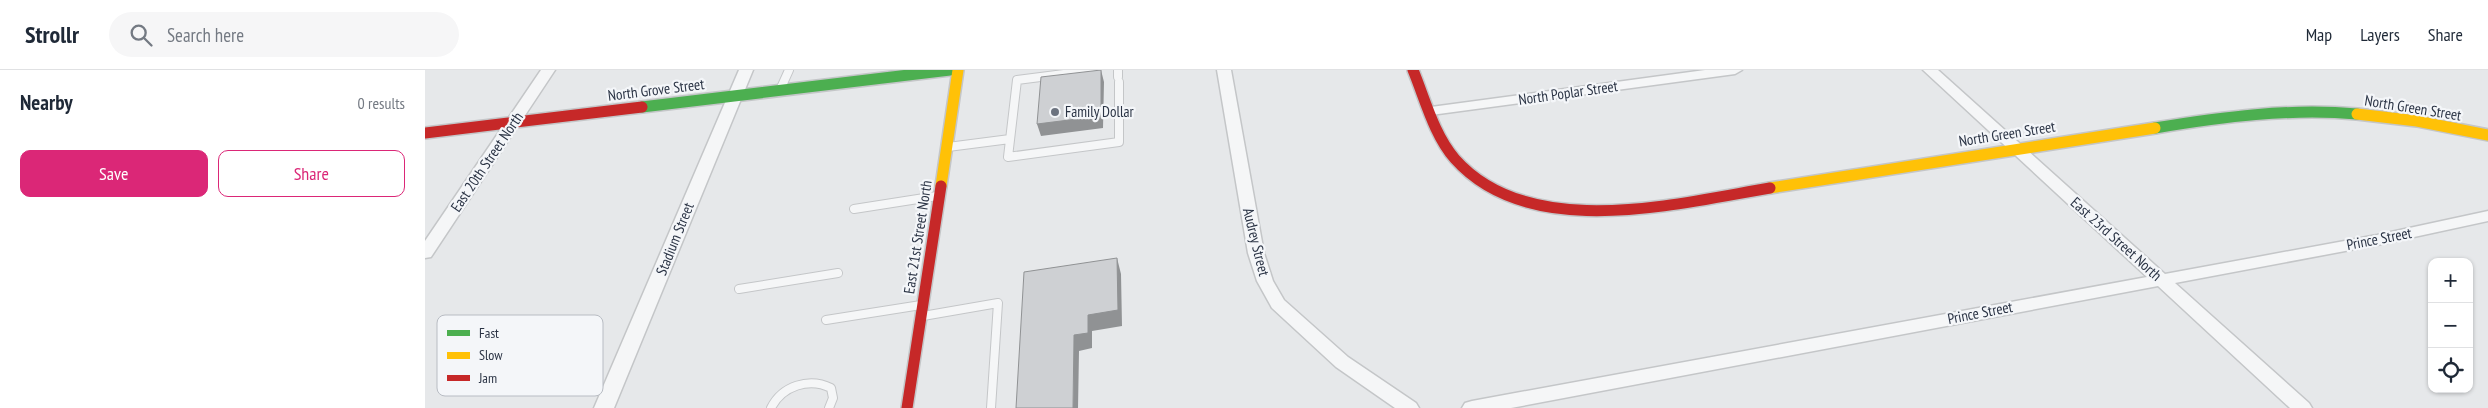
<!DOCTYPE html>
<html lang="en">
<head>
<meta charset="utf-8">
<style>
	body { margin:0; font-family:"PT Sans Narrow",sans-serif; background:#f6f6f7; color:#1f2937 }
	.controls { position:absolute; right:15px; bottom:15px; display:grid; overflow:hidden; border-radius:10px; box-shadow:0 1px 4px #0004 }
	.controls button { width:45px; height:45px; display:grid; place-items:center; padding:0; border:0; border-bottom:1px solid #e0e1e3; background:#fff; color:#1f2937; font:25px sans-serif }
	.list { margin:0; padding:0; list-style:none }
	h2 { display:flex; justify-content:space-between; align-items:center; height:65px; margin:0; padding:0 20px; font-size:21px }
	h2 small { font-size:16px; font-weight:400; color:#747a83 }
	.actions { display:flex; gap:10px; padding:15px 20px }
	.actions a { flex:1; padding:11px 0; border:1px solid #db2777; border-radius:10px; text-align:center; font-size:18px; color:#db2777 }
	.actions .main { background:#db2777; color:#fff }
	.icon { flex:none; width:28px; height:28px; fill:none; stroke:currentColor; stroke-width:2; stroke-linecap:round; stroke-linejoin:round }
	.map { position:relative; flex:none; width:2063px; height:338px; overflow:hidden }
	header { display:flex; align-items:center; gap:30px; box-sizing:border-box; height:70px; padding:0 25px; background:#fff; border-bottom:1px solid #e0e1e3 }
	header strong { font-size:24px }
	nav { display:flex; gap:28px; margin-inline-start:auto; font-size:18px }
	.search { width:350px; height:45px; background:#f6f6f7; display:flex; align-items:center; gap:12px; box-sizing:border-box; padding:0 18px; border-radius:28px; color:#747a83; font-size:19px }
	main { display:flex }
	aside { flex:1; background:#fff }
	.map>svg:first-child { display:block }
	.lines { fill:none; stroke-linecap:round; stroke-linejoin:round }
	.lane-casing { stroke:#c4c6c8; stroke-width:10 }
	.street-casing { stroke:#c4c6c8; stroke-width:3 }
	.fast-casing { stroke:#c4c6c8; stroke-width:14 }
	.slow-casing { stroke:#c4c6c8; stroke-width:14 }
	.jam-casing { stroke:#c4c6c8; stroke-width:14 }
	.lane { stroke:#f5f6f7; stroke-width:8 }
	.street { fill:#f5f6f7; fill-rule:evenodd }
	.fast { stroke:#4caf50; stroke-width:11 }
	.slow { stroke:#ffc107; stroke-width:11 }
	.jam { stroke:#c62828; stroke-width:11 }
	.shaded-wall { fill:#909294 }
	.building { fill:#ced0d3; stroke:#909294 }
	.poi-dot { fill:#6c737f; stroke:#f4f6f9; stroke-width:2 }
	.labels { text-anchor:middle; stroke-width:4.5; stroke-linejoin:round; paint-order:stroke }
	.street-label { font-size:15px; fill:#2b3445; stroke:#f4f6f9 }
	.poi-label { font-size:15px; fill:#2b3445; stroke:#f4f6f9; text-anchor:start }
	.key { fill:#f4f6f9; stroke:#b8bcc3; stroke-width:1 }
	.key-label { font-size:14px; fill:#2b3445 }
</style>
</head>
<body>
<header>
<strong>Strollr</strong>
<div class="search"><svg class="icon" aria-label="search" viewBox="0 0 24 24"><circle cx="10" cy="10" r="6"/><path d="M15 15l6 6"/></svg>Search here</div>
<nav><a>Map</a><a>Layers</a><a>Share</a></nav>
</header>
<main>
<aside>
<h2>Nearby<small>0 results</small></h2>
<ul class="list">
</ul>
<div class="actions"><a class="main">Save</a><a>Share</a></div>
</aside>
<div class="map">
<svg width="2063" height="338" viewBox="0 0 2063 338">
	<rect width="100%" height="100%" fill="#e6e8ea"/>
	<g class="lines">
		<defs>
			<path id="lane" d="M670 0 592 10 583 87 694 72V12
				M693 0V7
				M355 20 364 0
				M523 77 585 69
				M429 139 512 126
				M314 219 413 203
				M498 246 573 233 566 338
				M401 250 496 235
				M346 338C357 316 384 307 406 318L408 328 404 338"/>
			<path id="street" d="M116 0H130L6 187 0 188V171Z
				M314 0H328L189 338H169Z
				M792 0H806L839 183 848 211 859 230 923 287 991 333 994 338H970L911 297 847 238 832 211 823 183Z
				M1280 0H1317L1310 4 1006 45 999 41 1006 37Z
				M1498 0H1513L1740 204 1952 165 2063 141V151L1952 175 1750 213 1884 333 1887 338H1865L1733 216 1086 338H1037L1040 333 1047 331 1722 207Z"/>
			<path id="fast" d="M217 37 525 0
				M1730 58C1797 47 1864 38 1932 44"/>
			<path id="slow" d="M1932 44 1992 51 2063 65
				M516 116 533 0
				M1345 118 1730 58"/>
			<path id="jam" d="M988 0C1000 29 1009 65 1030 89 1104 172 1250 134 1345 118
				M0 63 217 37
				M482 338 516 116"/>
		</defs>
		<!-- lane casing -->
		<use href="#lane" class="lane-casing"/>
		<!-- street casing -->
		<use href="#street" class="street-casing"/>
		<!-- fast casing -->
		<use href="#fast" class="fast-casing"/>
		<!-- slow casing -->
		<use href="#slow" class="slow-casing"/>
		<!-- jam casing -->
		<use href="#jam" class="jam-casing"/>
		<!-- lane -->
		<use href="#lane" class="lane"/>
		<!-- street -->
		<use href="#street" class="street"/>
		<!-- fast -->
		<use href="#fast" class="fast"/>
		<!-- slow -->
		<use href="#slow" class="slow"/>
		<!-- jam -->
		<use href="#jam" class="jam"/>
	</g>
	<!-- shaded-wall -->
	<path class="shaded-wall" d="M676 0 679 12 678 58 616 66 612 54Z
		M692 188 696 204 697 256 667 261V278L654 281 653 338H648L649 265 663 245Z"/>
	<!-- building -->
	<path class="building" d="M676 0V46L612 54 616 7Z
		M692 188 693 240 663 245V263L649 265 648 338H591L599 202Z"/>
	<!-- markers -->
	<circle class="poi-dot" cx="630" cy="42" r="5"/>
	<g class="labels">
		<!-- street labels -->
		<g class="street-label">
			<text transform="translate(231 20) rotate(-7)" y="5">North Grove Street</text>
			<text transform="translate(1143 23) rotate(-8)" y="5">North Poplar Street</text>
			<text transform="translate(1988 38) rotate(9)" y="5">North Green Street</text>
			<text transform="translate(1582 64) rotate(-9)" y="5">North Green Street</text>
			<text transform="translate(62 92) rotate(-56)" y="5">East 20th Street North</text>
			<text transform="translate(493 167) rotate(-81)" y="5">East 21st Street North</text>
			<text transform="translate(250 169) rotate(-68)" y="5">Stadium Street</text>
			<text transform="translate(1691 169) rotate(42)" y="5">East 23rd Street North</text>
			<text transform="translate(1954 169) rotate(-11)" y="5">Prince Street</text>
			<text transform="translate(831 172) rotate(76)" y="5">Audrey Street</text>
			<text transform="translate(1555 243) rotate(-11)" y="5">Prince Street</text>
		</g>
		<!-- poi labels -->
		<g class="poi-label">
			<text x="640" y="47">Family Dollar</text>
		</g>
	</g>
	<!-- legend -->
	<rect x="12" y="245" width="166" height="81" rx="8" class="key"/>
	<rect x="22" y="260" width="23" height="6" fill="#4caf50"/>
	<rect x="22" y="282" width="23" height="7" fill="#ffc107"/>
	<rect x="22" y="305" width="23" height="6" fill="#c62828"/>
	<g class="key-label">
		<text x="54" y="268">Fast</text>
		<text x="54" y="290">Slow</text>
		<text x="54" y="313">Jam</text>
	</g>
</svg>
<div class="controls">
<button>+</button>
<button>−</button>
<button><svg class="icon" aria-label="locate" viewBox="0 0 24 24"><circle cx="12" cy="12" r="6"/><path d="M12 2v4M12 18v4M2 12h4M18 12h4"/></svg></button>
</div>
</div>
</main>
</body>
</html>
